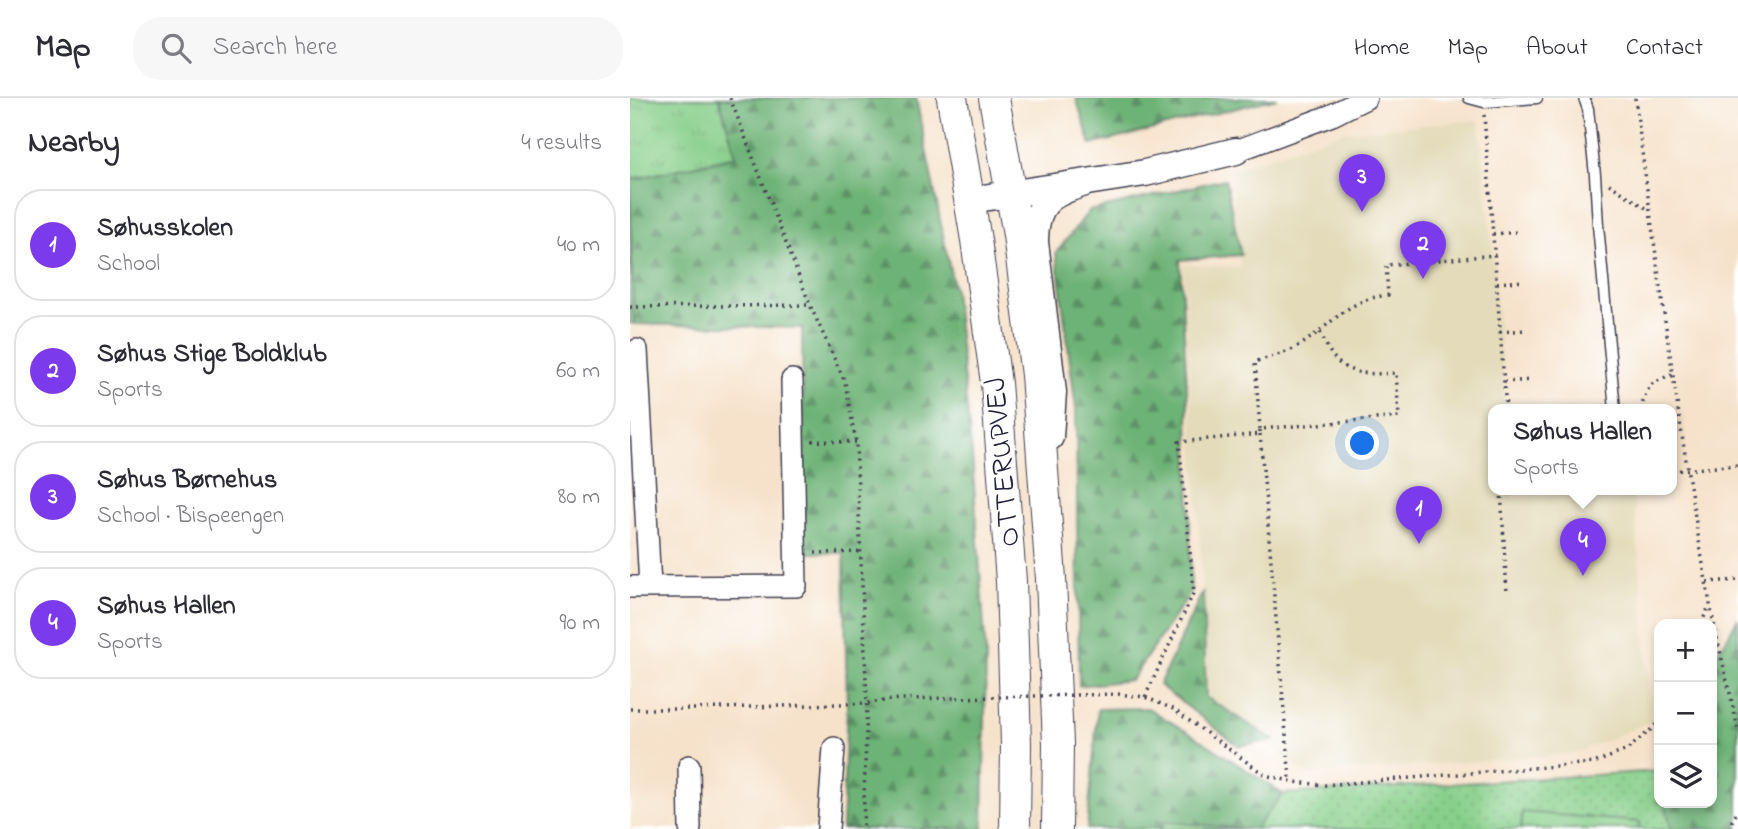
<!DOCTYPE html>
<html lang="en">
<head>
<meta charset="utf-8">
<style>
	body { margin:0; font-family:"Indie Flower",sans-serif; background:#f7f7f7; color:#2b2b33 }
	.controls { position:absolute; right:21px; bottom:21px; display:grid; overflow:hidden; border-radius:14px; box-shadow:0 4px 10px #0003 }
	.controls button { width:63px; height:63px; display:grid; place-items:center; padding:0; border:0; border-bottom:2px solid #e1e1e2; background:#fff; color:#2b2b33; font:35px sans-serif }
	.you { position:absolute; left:733px; top:346px; width:24px; height:24px; margin:-18px; border:5px solid #fff; border-radius:50%; background:#1a73e8; box-shadow:0 0 0 10px #1a73e833 }
	.badge { display:grid; place-items:center; width:46px; height:46px; border-radius:50%; background:#7c3aed; color:#fff; font-size:23px; font-weight:700 }
	.pin { position:absolute; translate:-50% -58px; filter:drop-shadow(0 2px 4px #0008) }
	.pin::after { content:''; position:absolute; top:37px; width:24px; height:21px; background:inherit; clip-path:polygon(0 0,100% 0,50% 100%) }
	.popup { position:absolute; left:858px; top:306px; width:189px; height:91px; box-sizing:border-box; display:grid; place-content:center; border-radius:14px; background:#fff; filter:drop-shadow(0 2px 5px #0005); font-size:23px; white-space:nowrap; color:#7c7c81 }
	.popup b { font-size:26px; color:#2b2b33 }
	.popup::after { content:''; position:absolute; left:50%; top:100%; margin-left:-14px; border:14px solid transparent; border-top-color:#fff }
	.list { margin:0; padding:0; list-style:none }
	h2 { display:flex; justify-content:space-between; align-items:center; height:91px; margin:0; padding:0 28px; font-size:30px }
	h2 small { font-size:23px; font-weight:400; color:#7c7c81 }
	.list li { display:grid; grid-template-columns:46px 1fr auto; gap:21px; align-items:center; box-sizing:border-box; height:112px; margin:0 14px 14px; padding:0 14px; border:2px solid #e1e1e2; border-radius:28px }
	.list b { display:block; font-size:26px; white-space:nowrap }
	.list p { margin:0; font-size:23px; white-space:nowrap; color:#7c7c81 }
	.list em { font-size:23px; font-style:normal; color:#7c7c81 }
	.icon { flex:none; width:38px; height:38px; fill:none; stroke:currentColor; stroke-width:2; stroke-linecap:round; stroke-linejoin:round }
	.map { position:relative; flex:none; width:1108px; height:731px; overflow:hidden }
	header { display:flex; align-items:center; gap:42px; box-sizing:border-box; height:98px; padding:0 35px; background:#fff; border-bottom:2px solid #e1e1e2 }
	header strong { font-size:33px }
	nav { display:flex; gap:38px; margin-inline-start:auto; font-size:24px }
	.search { width:490px; height:63px; background:#f7f7f7; display:flex; align-items:center; gap:18px; box-sizing:border-box; padding:0 24px; border-radius:28px; color:#7c7c81; font-size:26px }
	main { display:flex }
	aside { flex:1; background:#fff }
	.map>svg:first-child { display:block }
	.built { fill:#e4dbba }
	.grass { fill:url(#grass-tufts); stroke:#547862; stroke-width:2 }
	.forest { fill:url(#forest-firs); stroke:#486a58; stroke-width:2 }
	.park { fill:url(#park-dots); stroke:#547862; stroke-width:2 }
	.garden { fill:#87cf8a; stroke:#547862; stroke-width:2 }
	.lines { fill:none; stroke-linecap:round; stroke-linejoin:round }
	.service-casing { stroke:#423f50; stroke-width:13 }
	.minor-casing { stroke:#423f50; stroke-width:24 }
	.tertiary-casing { stroke:#423f50; stroke-width:29 }
	.secondary-casing { stroke:#423f50; stroke-width:32 }
	.path { stroke:#423f50; stroke-width:3.5; stroke-dasharray:2 5; stroke-linecap:butt }
	.service { stroke:#fff; stroke-width:10 }
	.minor { stroke:#fff; stroke-width:21 }
	.tertiary { stroke:#fff; stroke-width:26 }
	.secondary { stroke:#fff; stroke-width:30 }
	.path-bridge { stroke:#423f50; stroke-width:3.5; stroke-dasharray:2 5; stroke-linecap:butt }
	.labels { text-anchor:middle; stroke-width:6; stroke-linejoin:round; paint-order:stroke }
	.street-label { font-size:30px; fill:#22223b; stroke:#fff }
</style>
</head>
<body>
<header>
<strong>Map</strong>
<div class="search"><svg class="icon" aria-label="search" viewBox="0 0 24 24"><circle cx="10" cy="10" r="6"/><path d="M15 15l6 6"/></svg>Search here</div>
<nav><a>Home</a><a>Map</a><a>About</a><a>Contact</a></nav>
</header>
<main>
<aside>
<h2>Nearby<small>4 results</small></h2>
<ul class="list">
<li><span class="badge">1</span><div><b>Søhusskolen</b><p>School</p></div><em>40 m</em></li>
<li><span class="badge">2</span><div><b>Søhus Stige Boldklub</b><p>Sports</p></div><em>60 m</em></li>
<li><span class="badge">3</span><div><b>Søhus Børnehus</b><p>School · Bispeengen</p></div><em>80 m</em></li>
<li><span class="badge">4</span><div><b>Søhus Hallen</b><p>Sports</p></div><em>90 m</em></li>
</ul>
</aside>
<div class="map">
<svg width="1108" height="731" viewBox="0 0 1108 731">
	<defs>
		<pattern id="grass-tufts" width="24" height="20" patternUnits="userSpaceOnUse" patternTransform="scale(1.75)"><rect width="24" height="20" fill="#87cf8a"/><path d="M3 7l-1-3M5 7V3M7 7l1-3M15 17l-1-3M17 17v-4M19 17l1-3" fill="none" stroke="#74b178"/></pattern>
		<pattern id="forest-firs" width="22" height="20" patternUnits="userSpaceOnUse" patternTransform="scale(1.75)"><rect width="22" height="20" fill="#6db276"/><path d="M5 1l3.5 6h-7zM16 11l3.5 6h-7z" fill="#599062"/></pattern>
		<pattern id="park-dots" width="8" height="8" patternUnits="userSpaceOnUse" patternTransform="scale(1.75)"><rect width="8" height="8" fill="#87cf8a"/><path d="M2 2h.1M6 6h.1" fill="none" stroke="#74b178" stroke-width="1.8" stroke-linecap="round"/></pattern>
	</defs>
	<rect width="100%" height="100%" fill="#fff"/>
	<filter id="ink" filterUnits="userSpaceOnUse"><feTurbulence type="fractalNoise" baseFrequency=".0143" numOctaves="2"/><feDisplacementMap in="SourceGraphic" scale="14" xChannelSelector="R" yChannelSelector="G"/><feConvolveMatrix kernelMatrix="1 2 1 2 8 2 1 2 1" color-interpolation-filters="sRGB"/></filter>
	<filter id="wash" filterUnits="userSpaceOnUse"><feTurbulence type="fractalNoise" baseFrequency=".00686" numOctaves="4" result="noise"/><feDisplacementMap in="SourceGraphic" scale="28" xChannelSelector="R" yChannelSelector="G"/><feGaussianBlur stdDeviation="1.57" result="paint"/><feColorMatrix in="noise" values="0 0 0 0 0 0 0 0 0 0 0 0 0 0 0 0 0 1.4 0 .05"/><feComposite in="paint" operator="in"/></filter>
	<g filter="url(#wash)">
		<rect width="100%" height="100%" fill="#f6e2ca"/>
		<!-- built -->
		<path class="built" d="M849 22 863 156 875 312H864V392H882L883 400 1003 392 1022 623 943 656 676 676 579 599 553 166 610 170 601 72 712 34Z"/>
		<!-- grass -->
		<path class="grass" d="M0 0H89L107 58 0 82 4 226 0 225Z"/>
		<!-- forest -->
		<path class="forest" d="M89 0H286L324 192 342 357 356 558 353 731H212L217 610 214 455H174L172 230 4 226 0 82 106 58Z
			M446 0H647L461 47Z
			M595 81 611 157 550 162 558 309 561 494 501 582 449 588 446 311 426 155 459 113Z
			M573 493 576 599 644 642 609 648 529 587Z
			M1108 520V731H1041L1035 705H1082V562L1096 542Z
			M518 610 574 644 653 696 625 731 534 724 532 731H457L468 611Z"/>
		<!-- park -->
		<path class="park" d="M1028 673 1029 705H1035L1041 731H625L653 696Z
			M533 724 618 731H533Z"/>
		<!-- garden -->
		<path class="garden" d="M892 714 1010 724 1009 731H891Z"/>
	</g>
	<g filter="url(#ink)">
		<g class="lines">
			<defs>
				<path id="service" d="M839 0 854 4 907 0
					M954 0 958 11 965 77 968 127 985 312"/>
				<path id="minor" d="M606 53 702 17 736 0
					M7 252 20 488
					M0 489 166 488 162 282
					M59 668 60 731
					M198 731 204 650"/>
				<path id="tertiary" d="M340 102 515 75 606 53
					M420 339 423 294 405 144C405 105 419 96 455 85"/>
				<path id="secondary" d="M322 0 346 142 366 285 381 483 386 646 385 731
					M364 0 388 137 406 277 421 481 428 646 427 731"/>
			</defs>
			<!-- service casing -->
			<use href="#service" class="service-casing"/>
			<!-- minor casing -->
			<use href="#minor" class="minor-casing"/>
			<!-- tertiary casing -->
			<use href="#tertiary" class="tertiary-casing"/>
			<!-- secondary casing -->
			<use href="#secondary" class="secondary-casing"/>
			<!-- path -->
			<path class="path" d="M100 0 180 207 215 284 226 344 237 605 233 731
				M1005 0C1027 169 1050 338 1080 506 1088 548 1099 589 1108 631
				M854 17 876 312
				M979 86 1019 112
				M863 136 888 134
				M867 185 893 183
				M0 209 180 207
				M870 234 895 232
				M874 284 901 282
				M1012 312 1013 304 1020 287 1042 276
				M630 331 625 264C638 259 655 256 667 249 702 228 714 202 758 197L756 167 865 157
				M630 336 660 682
				M182 343 226 344
				M1042 373 1108 367
				M871 392 877 495
				M185 455 230 454
				M1077 484 1108 482
				M1071 526 1080 506
				M488 596 515 599 543 611 635 677 664 684 695 687 964 665 997 652 1024 629 1029 623
				M515 599 564 494 549 344 630 336V331L769 319 766 275C744 276 717 279 702 257 697 250 693 240 689 232
				M0 611H65L237 605 269 601 327 600
				M1101 731 1102 723 1108 713"/>
			<!-- service -->
			<use href="#service" class="service"/>
			<!-- minor -->
			<use href="#minor" class="minor"/>
			<!-- tertiary -->
			<use href="#tertiary" class="tertiary"/>
			<!-- secondary -->
			<use href="#secondary" class="secondary"/>
			<!-- path-bridge -->
			<path class="path-bridge" d="M327 600 488 596"/>
		</g>
	</g>
	<g class="labels">
		<!-- street labels -->
		<g class="street-label">
			<text transform="translate(371 364) rotate(-95)" y="10">OTTERUPVEJ</text>
		</g>
	</g>
</svg>
<div class="controls">
<button>+</button>
<button>−</button>
<button><svg class="icon" aria-label="layers" viewBox="0 0 24 24"><path d="M12 4l9 5-9 5-9-5zM3 14l9 5 9-5"/></svg></button>
</div>
<div class="you"></div>
<div class="pin badge" style="left:789px;top:446px">1</div>
<div class="pin badge" style="left:793px;top:181px">2</div>
<div class="pin badge" style="left:732px;top:114px">3</div>
<div class="pin badge" style="left:953px;top:478px">4</div>
<div class="popup"><b>Søhus Hallen</b>Sports</div>
</div>
</main>
</body>
</html>
